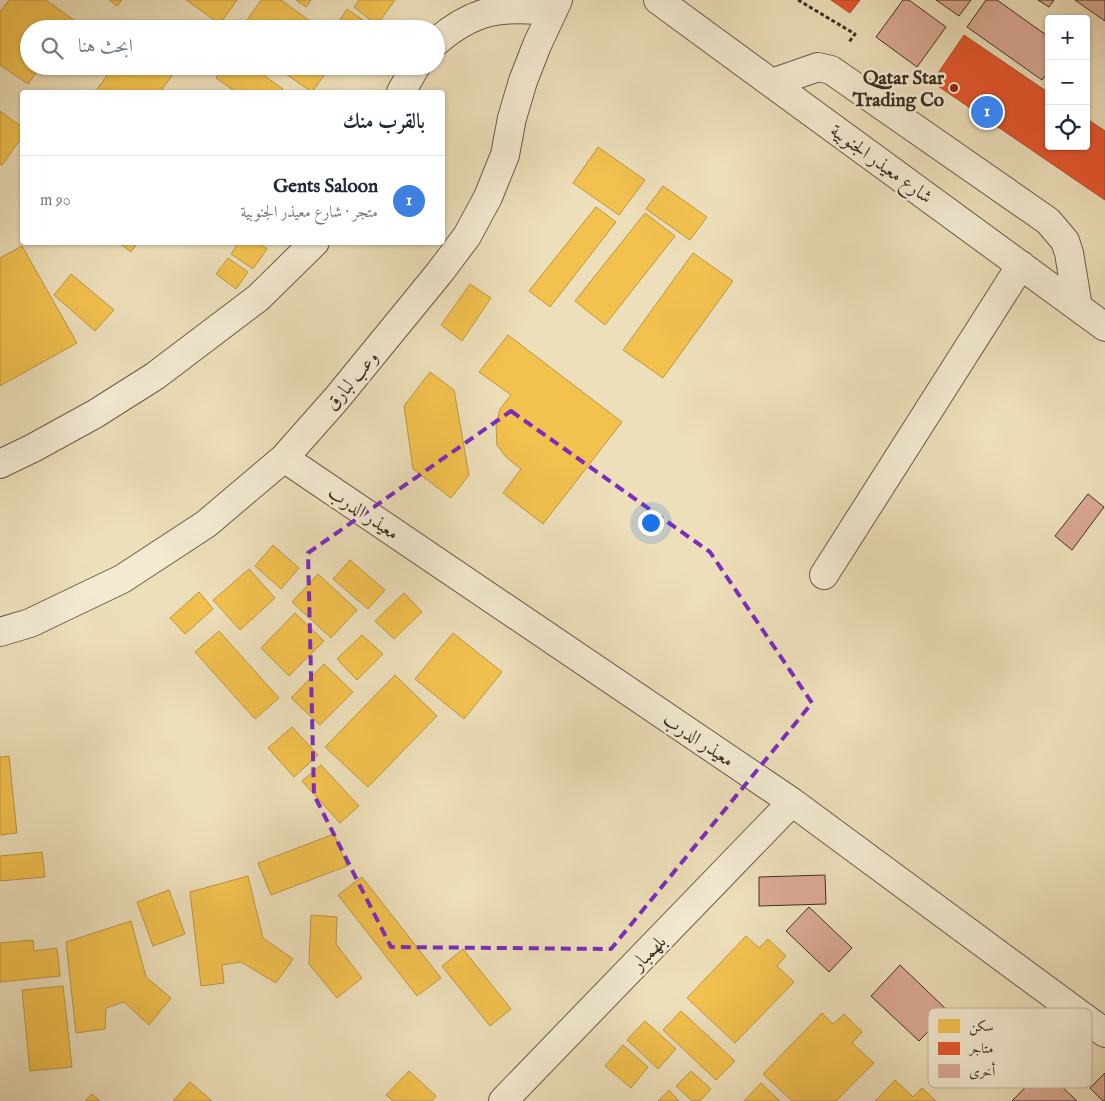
<!DOCTYPE html>
<html lang="ar">
<head>
<meta charset="utf-8">
<style>
	body { margin:0; font-family:"IM FELL English",Amiri,serif; background:#f6f6f7; color:#1f2937; direction:rtl }
	.controls { position:absolute; right:15px; top:15px; display:grid; overflow:hidden; border-radius:5px; box-shadow:0 1px 4px #0004 }
	.controls button { width:45px; height:45px; display:grid; place-items:center; padding:0; border:0; border-bottom:1px solid #e0e1e3; background:#fff; color:#1f2937; font:25px sans-serif }
	.you { position:absolute; left:650px; top:522px; width:18px; height:18px; margin:-12px; border:4px solid #fff; border-radius:50%; background:#1a73e8; box-shadow:0 0 0 8px #1a73e833 }
	.badge { display:grid; place-items:center; width:32px; height:32px; border-radius:50%; background:#8f2418; color:#fff; font-size:16px; font-weight:700 }
	.pin { position:absolute; translate:-50% -50%; border:2px solid #fff; box-shadow:0 1px 5px #0006 }
	.list { margin:0; padding:0; list-style:none }
	h2 { display:flex; justify-content:space-between; align-items:center; height:65px; margin:0; padding:0 20px; font-size:21px }
	h2 small { font-size:16px; font-weight:400; color:#747a83 }
	.list li { display:grid; grid-template-columns:32px 1fr auto; gap:15px; align-items:center; box-sizing:border-box; height:90px; padding:0 20px; border-top:1px solid #e0e1e3 }
	.list b { display:block; font-size:19px; white-space:nowrap }
	.list p { margin:0; font-size:16px; white-space:nowrap; color:#747a83 }
	.list em { font-size:16px; font-style:normal; color:#747a83 }
	.icon { flex:none; width:28px; height:28px; fill:none; stroke:currentColor; stroke-width:2; stroke-linecap:round; stroke-linejoin:round }
	.map { position:relative; flex:none; width:1105px; height:1101px; overflow:hidden; direction:ltr }
	.search { position:absolute; background:#fff; box-shadow:0 1px 4px #0004; left:20px; top:20px; width:425px; height:55px; display:flex; align-items:center; gap:12px; box-sizing:border-box; padding:0 18px; border-radius:28px; color:#747a83; font-size:19px }
	.panel { position:absolute; background:#fff; box-shadow:0 1px 4px #0004; left:20px; top:90px; width:425px; height:155px; border-radius:5px; direction:rtl }
	.map>svg:first-child { display:block }
	.homes { fill:#f2c14e; stroke:#bb9642 }
	.shops { fill:#e4572e; stroke:#b14b2b }
	.building { fill:#dba994; stroke:#3b3025 }
	.lines { fill:none; stroke-linecap:round; stroke-linejoin:round }
	.minor-casing { stroke:#685c4a; stroke-width:30 }
	.path { stroke:#3b3025; stroke-width:3; stroke-dasharray:4 2.5; stroke-linecap:butt }
	.minor { stroke:#f3ead2; stroke-width:28 }
	.marked { fill:none; stroke:#7b2cbf; stroke-width:4; stroke-dasharray:10 6; stroke-linejoin:round }
	.poi-dot { fill:#8f2418; stroke:#f3ead2; stroke-width:2 }
	.labels { text-anchor:middle; stroke-width:5; stroke-linejoin:round; paint-order:stroke }
	.poi-label { font-size:19px; font-weight:bold; fill:#3b3025; stroke:#f3ead2; text-anchor:end }
	.street-label { font-size:19px; fill:#3b3025; stroke:#f3ead2 }
	.key { fill:#f3ead2; stroke:#bcb29e; stroke-width:1 }
	.key-label { font-size:14px; fill:#3b3025 }
</style>
</head>
<body>
<div class="map">
<svg width="1105" height="1101" viewBox="0 0 1105 1101">
	<rect width="100%" height="100%" fill="#eddfba"/>
	<filter id="stains"><feTurbulence type="fractalNoise" baseFrequency=".004" numOctaves="4"/><feColorMatrix values="0 0 0 0 .2 0 0 0 0 .09 0 0 0 0 .02 0 0 0 .5 -.17"/></filter>
	<radialGradient id="worn" r=".72"><stop offset=".6" stop-color="#630" stop-opacity="0"/><stop offset="1" stop-color="#630" stop-opacity=".3"/></radialGradient>
	<!-- homes -->
	<path class="homes" d="M9 0H46L74 20 68 29H29V66H41L28 84 0 65V12Z
		M109 0H122L117 6Z
		M186 0H237L220 24Z
		M261 0H281L321 29H241Z
		M296 0H311L306 7Z
		M359 0H395L377 25 354 7Z
		M347 9 367 23 363 29H334Z
		M114 66H179L160 92H95Z
		M225 66H251L283 89 281 92H236L216 78Z
		M274 66H331L312 92Z
		M0 111 22 127V137L2 165 0 164Z
		M598 147 645 180 619 215 573 183Z
		M663 186 707 217 690 240 646 209Z
		M596 207 616 222 550 307 529 291Z
		M645 213 675 236 605 325 575 301Z
		M118 242H138L131 252Z
		M239 242H258L267 249 253 269 231 254Z
		M22 246 77 343 0 386V258Z
		M693 253 733 281 663 378 623 350Z
		M228 258 248 272 236 289 216 274Z
		M71 274 114 310 95 331 54 295Z
		M470 284 491 298 462 341 441 325Z
		M508 335 622 422 543 524 503 493 521 469 506 457 497 445 496 426 500 409 511 395 479 372Z
		M430 372 454 390 469 475 451 498 413 469 404 406Z
		M273 545 299 568 281 589 255 566Z
		M350 560 385 590 368 609 333 579Z
		M249 569 275 598 240 630 213 600Z
		M318 574 357 610 331 638 292 602Z
		M199 592 213 609 185 634 170 618Z
		M404 593 422 612 394 639 375 621Z
		M295 613 324 641 289 676 261 648Z
		M219 631 279 698 255 719 195 652Z
		M453 633 502 672 464 719 415 679Z
		M362 635 383 654 357 680 337 659Z
		M324 664 353 692 320 725 291 698Z
		M395 675 437 716 368 787 325 747Z
		M292 727 318 755 294 777 268 748Z
		M9 756 17 833 0 835V757Z
		M321 765 359 806 340 823 302 781Z
		M334 834 347 866 271 895 258 863Z
		M42 852 45 877 0 881V856Z
		M248 876 263 938 293 959 276 983 241 962 222 965 224 983 201 986 190 892Z
		M362 877 441 978 417 996 338 895Z
		M169 890 185 934 153 946 137 902Z
		M311 915 337 917 336 944 362 978 337 998 309 964Z
		M131 921 146 977 171 998 149 1025 124 1002 106 1008 105 1029 76 1033 66 942Z
		M746 936 759 948 768 939 786 956 777 966 794 982 735 1043 687 998Z
		M33 940 34 951 57 948 60 976 0 982V943Z
		M463 949 511 1009 490 1026 442 966Z
		M63 986 72 1067 30 1071 22 990Z
		M681 1011 735 1061 716 1080 663 1030Z
		M822 1013 833 1024 844 1014 862 1032 852 1043 874 1063 836 1101H792L763 1074Z
		M645 1021 676 1049 658 1069 627 1040Z
		M623 1045 648 1067 631 1088 605 1066Z
		M409 1071 436 1096 432 1101H393L386 1095Z
		M691 1071 711 1089 700 1101H692L676 1086Z
		M895 1080 913 1097 922 1088 936 1101H875Z
		M190 1082 212 1101H173Z
		M761 1083 780 1101H744Z
		M669 1090 679 1101H658Z
		M92 1094 100 1101H85Z"/>
	<!-- shops -->
	<path class="shops" d="M831 0H860L850 13Z
		M964 35 1049 93V146H1086V118L1105 131V200L932 82Z"/>
	<!-- building -->
	<path class="building" d="M903 0H909L946 27 917 67 876 37Z
		M936 0H971L959 16Z
		M986 0H997L1049 37V71L1042 80 967 27Z
		M1038 0H1054L1049 7Z
		M1075 0H1105V21Z
		M1088 494 1104 507 1072 550 1055 536Z
		M825 875 826 904 759 906V877Z
		M809 907 852 948 829 972 786 931Z
		M900 965 948 1011 919 1041 871 996Z
		M1043 1069 1077 1101H1012Z
		M1105 1073V1101H1103L1090 1088Z"/>
	<g class="lines">
		<defs>
			<path id="minor" d="M658 0 1105 327
				M436 42C475 8 503 6 553 11
				M772 83 818 67 831 70 1048 221 1065 241 1069 253 1078 307
				M401 92 416 66
				M284 458 792 802 1105 1033
				M0 464 33 448 95 414 155 376 258 298 315 242
				M824 575 1021 265
				M0 632 30 623 122 579 206 524 284 458 337 398 440 272 467 236 488 197 505 155 512 118 523 81 537 45 558 0
				M503 1101 792 802"/>
		</defs>
		<!-- minor casing -->
		<use href="#minor" class="minor-casing"/>
		<!-- path -->
		<path class="path" d="M798 0 855 34 849 42"/>
		<!-- minor -->
		<use href="#minor" class="minor"/>
	</g>
	<!-- marked area -->
	<path class="marked" d="M511 411 710 552 812 703 611 949 391 947 314 795 308 553Z"/>
	<!-- markers -->
	<circle class="poi-dot" cx="954" cy="88" r="5"/>
	<g class="labels">
		<!-- poi labels -->
		<g class="poi-label">
			<text x="944" y="84">Qatar Star<tspan x="944" dy="22">Trading Co</tspan></text>
		</g>
		<!-- street labels -->
		<g class="street-label">
			<text transform="translate(882 163) rotate(36)" y="7">شارع معيذر الجنوبية</text>
			<text transform="translate(351 380) rotate(-50)" y="7">وعب لبارق</text>
			<text transform="translate(364 512) rotate(34)" y="7">معيذر الدرب</text>
			<text transform="translate(699 739) rotate(34)" y="7">معيذر الدرب</text>
			<text transform="translate(648 952) rotate(-46)" y="7">بلهمبار</text>
		</g>
	</g>
	<!-- legend -->
	<rect x="928" y="1008" width="164" height="80" rx="8" class="key"/>
	<rect x="938" y="1019" width="22" height="14" fill="#f2c14e"/>
	<rect x="938" y="1042" width="22" height="13" fill="#e4572e"/>
	<rect x="938" y="1064" width="22" height="14" fill="#dba994"/>
	<g class="key-label">
		<text x="969" y="1031">سكن</text>
		<text x="969" y="1053">متاجر</text>
		<text x="969" y="1076">أخرى</text>
	</g>
	<rect width="100%" height="100%" filter="url(#stains)"/>
	<rect width="100%" height="100%" fill="url(#worn)"/>
</svg>
<div class="controls">
<button>+</button>
<button>−</button>
<button><svg class="icon" aria-label="locate" viewBox="0 0 24 24"><circle cx="12" cy="12" r="6"/><path d="M12 2v4M12 18v4M2 12h4M18 12h4"/></svg></button>
</div>
<div class="you"></div>
<div class="pin badge" style="left:987px;top:112px;background:#3f7fe0">1</div>
<div class="search"><svg class="icon" aria-label="search" viewBox="0 0 24 24"><circle cx="10" cy="10" r="6"/><path d="M15 15l6 6"/></svg>ابحث هنا</div>
<section class="panel">
<h2>بالقرب منك<small></small></h2>
<ul class="list">
<li><span class="badge" style="background:#3f7fe0">1</span><div><b>Gents Saloon</b><p>متجر · شارع معيذر الجنوبية</p></div><em>90 m</em></li>
</ul>
</section>
</div>
</body>
</html>
